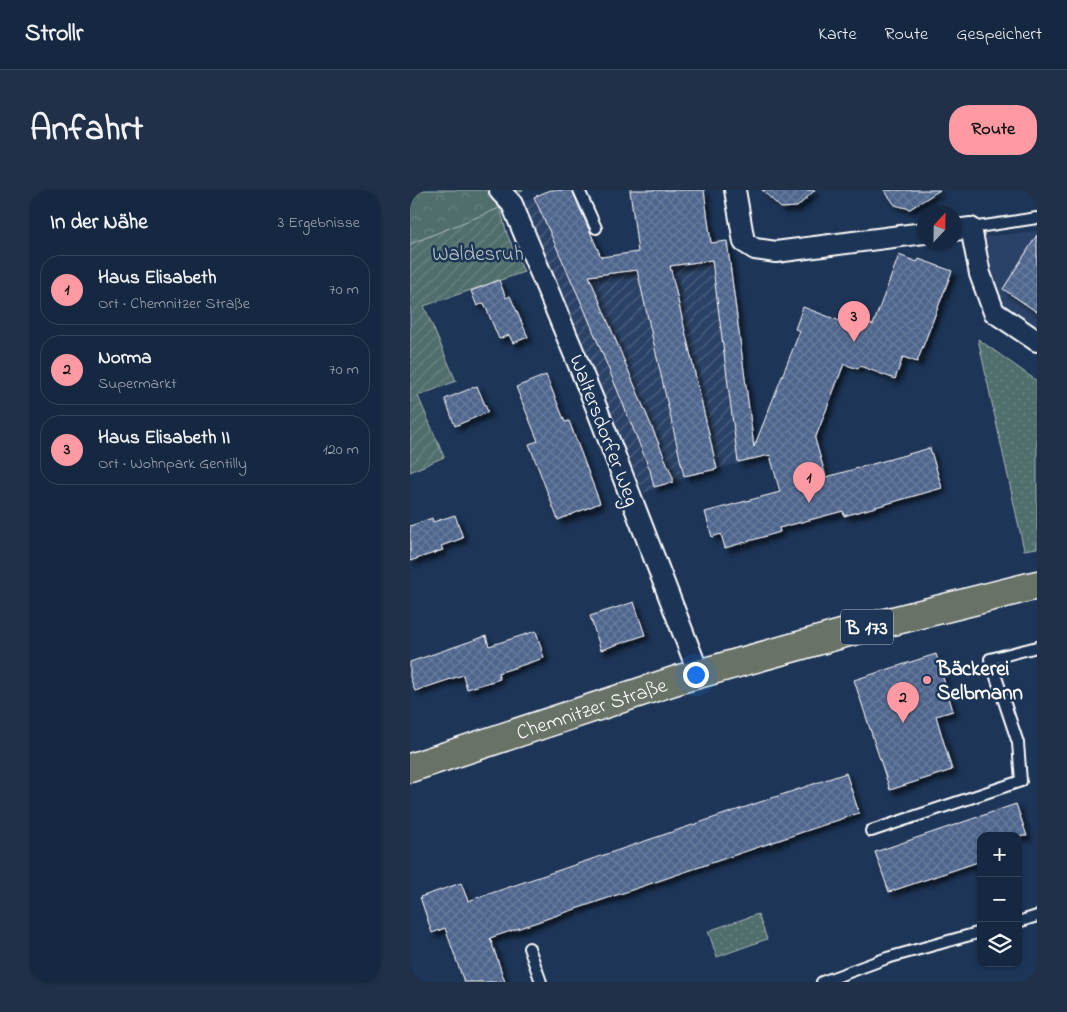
<!DOCTYPE html>
<html lang="de">
<head>
<meta charset="utf-8">
<style>
	body { margin:0; font-family:"Indie Flower",sans-serif; background:#1f3048; color:#f1f3f6 }
	.controls { position:absolute; right:15px; bottom:15px; display:grid; overflow:hidden; border-radius:10px; box-shadow:0 1px 4px #0004 }
	.controls button { width:45px; height:45px; display:grid; place-items:center; padding:0; border:0; border-bottom:1px solid #35445a; background:#162841; color:#f1f3f6; font:25px sans-serif }
	.compass { position:absolute; left:507px; top:15px; width:45px; height:45px; border-radius:50%; background:#162841; box-shadow:0 1px 4px #0004; rotate:22deg }
	.you { position:absolute; left:285px; top:484px; width:18px; height:18px; margin:-12px; border:4px solid #fff; border-radius:50%; background:#1a73e8; box-shadow:0 0 0 8px #1a73e833 }
	.badge { display:grid; place-items:center; width:32px; height:32px; border-radius:50%; background:#ff9aa2; color:#111; font-size:16px; font-weight:700 }
	.pin { position:absolute; translate:-50% -41px; filter:drop-shadow(0 1px 2px #0008) }
	.pin::after { content:''; position:absolute; top:26px; width:18px; height:15px; background:inherit; clip-path:polygon(0 0,100% 0,50% 100%) }
	.list { margin:0; padding:0; list-style:none }
	h2 { display:flex; justify-content:space-between; align-items:center; height:65px; margin:0; padding:0 20px; font-size:21px }
	h2 small { font-size:16px; font-weight:400; color:#9ea6b1 }
	.list li { display:grid; grid-template-columns:32px 1fr auto; gap:15px; align-items:center; box-sizing:border-box; height:70px; margin:0 10px 10px; padding:0 10px; border:1px solid #35445a; border-radius:20px }
	.list b { display:block; font-size:19px; white-space:nowrap }
	.list p { margin:0; font-size:16px; white-space:nowrap; color:#9ea6b1 }
	.list em { font-size:16px; font-style:normal; color:#9ea6b1 }
	.icon { flex:none; width:28px; height:28px; fill:none; stroke:currentColor; stroke-width:2; stroke-linecap:round; stroke-linejoin:round }
	.map { position:relative; flex:none; width:627px; height:792px; overflow:hidden; border-radius:20px }
	header { display:flex; align-items:center; gap:30px; box-sizing:border-box; height:70px; padding:0 25px; background:#162841; border-bottom:1px solid #35445a }
	header strong { font-size:24px }
	nav { display:flex; gap:28px; margin-inline-start:auto; font-size:18px }
	.intro { display:flex; align-items:center; justify-content:space-between; box-sizing:border-box; height:120px; padding:0 30px }
	h1 { margin:0; font-size:35px }
	.button { padding:12px 22px; border-radius:20px; background:#ff9aa2; color:#111; font-size:18px; font-weight:700 }
	main { display:flex; gap:30px; padding:0 30px }
	aside { flex:1; background:#162841; border-radius:20px; box-shadow:0 1px 4px #0004 }
	.map>svg:first-child { display:block }
	.built { fill:#2c4367 }
	.industrial { fill:url(#industrial-furrows) }
	.grass { fill:url(#grass-dots); stroke:#a8b6b6 }
	.forest { fill:url(#forest-crowns); stroke:#a8b6b6 }
	.garden { fill:url(#garden-furrows); stroke:#a8b6b6 }
	.building { fill:url(#building-cross-hatch); stroke:#fff; filter:url(#shadow) }
	.lines { fill:none; stroke-linecap:round; stroke-linejoin:round }
	.lane-casing { stroke:#fff; stroke-width:14 }
	.street-casing { stroke:#fff; stroke-width:24 }
	.primary-casing { stroke:#fff; stroke-width:31 }
	.lane { stroke:#1d3557; stroke-width:10 }
	.street { stroke:#1d3557; stroke-width:20 }
	.primary { stroke:#687266; stroke-width:28 }
	.poi-dot { fill:#ff9aa2; stroke:#1d3557; stroke-width:2 }
	.labels { text-anchor:middle; stroke-width:5; stroke-linejoin:round; paint-order:stroke }
	.shield { fill:#1d3557; stroke:#bbc2cd; stroke-width:1 }
	.shield-label { font-size:20px; font-weight:bold; fill:#fff }
	.park-label { font-size:21px; fill:#b9c5c4; stroke:#1d3557 }
	.street-label { font-size:21px; fill:#fff; stroke:#1d3557 }
	.poi-label { font-size:21px; font-weight:bold; fill:#fff; stroke:#1d3557; text-anchor:start }
</style>
</head>
<body>
<header>
<strong>Strollr</strong>
<nav><a>Karte</a><a>Route</a><a>Gespeichert</a></nav>
</header>
<div class="intro"><h1>Anfahrt</h1><a class="button">Route</a></div>
<main>
<aside>
<h2>In der Nähe<small>3 Ergebnisse</small></h2>
<ul class="list">
<li><span class="badge">1</span><div><b>Haus Elisabeth</b><p>Ort · Chemnitzer Straße</p></div><em>70 m</em></li>
<li><span class="badge">2</span><div><b>Norma</b><p>Supermarkt</p></div><em>70 m</em></li>
<li><span class="badge">3</span><div><b>Haus Elisabeth II</b><p>Ort · Wohnpark Gentilly</p></div><em>120 m</em></li>
</ul>
</aside>
<div class="map">
<svg width="627" height="792" viewBox="0 0 627 792">
	<defs>
		<pattern id="industrial-furrows" width="10" height="10" patternUnits="userSpaceOnUse" patternTransform="scale(1.25)"><rect width="10" height="10" fill="#2c4367"/><path d="M-1 1l2-2M0 10L10 0M9 11l2-2" fill="none" stroke="#4c5f7e"/></pattern>
		<pattern id="grass-dots" width="8" height="8" patternUnits="userSpaceOnUse" patternTransform="scale(1.25)"><rect width="8" height="8" fill="#506e6c"/><path d="M2 2h.1M6 6h.1" fill="none" stroke="#6a8482" stroke-width="1.8" stroke-linecap="round"/></pattern>
		<pattern id="forest-crowns" width="20" height="18" patternUnits="userSpaceOnUse" patternTransform="scale(1.25)"><rect width="20" height="18" fill="#506e6c"/><path d="M2 6a3 3 0 1 1 6 0M12 15a3 3 0 1 1 6 0" fill="none" stroke="#6a8482"/></pattern>
		<pattern id="garden-furrows" width="10" height="10" patternUnits="userSpaceOnUse" patternTransform="scale(1.25)"><rect width="10" height="10" fill="#506e6c"/><path d="M-1 1l2-2M0 10L10 0M9 11l2-2" fill="none" stroke="#6a8482"/></pattern>
		<pattern id="building-cross-hatch" width="8" height="8" patternUnits="userSpaceOnUse" patternTransform="scale(1.25)"><rect width="8" height="8" fill="#4f658c"/><path d="M0 0l8 8M0 8l8-8" fill="none" stroke="#697c9d"/></pattern>
		<filter id="shadow"><feDropShadow dx="4.5" dy="4.5" stdDeviation="2.5" flood-color="#0009"/></filter>
	</defs>
	<rect width="100%" height="100%" fill="#1d3557"/>
	<filter id="ink" filterUnits="userSpaceOnUse"><feTurbulence type="fractalNoise" baseFrequency=".02" numOctaves="2"/><feDisplacementMap in="SourceGraphic" scale="10" xChannelSelector="R" yChannelSelector="G"/><feConvolveMatrix kernelMatrix="1 2 1 2 8 2 1 2 1" color-interpolation-filters="sRGB"/></filter>
	<g filter="url(#ink)">
		<!-- built -->
		<path class="built" d="M627 41V137L591 113 580 88 573 47Z"/>
		<!-- industrial -->
		<path class="industrial" d="M140 0H162L172 70 317 51 346 269 289 283 234 303 110 13Z"/>
		<!-- grass -->
		<path class="grass" d="M568 149 627 191V358L614 360Z
			M348 724 357 749 307 767 298 741Z"/>
		<!-- forest -->
		<path class="forest" d="M0 0H113L90 18 0 54Z"/>
		<!-- garden -->
		<path class="garden" d="M90 18 97 44 114 82 14 116 46 191 8 206 34 267 0 282V54Z"/>
		<!-- building -->
		<path class="building" d="M140 0H162L191 67 228 62 220 0H294L301 53 317 51 344 257 390 141 385 139 393 117 430 131 433 123 463 135 489 65 507 72 509 69 542 81 507 172 493 167 485 189 450 176 448 179 434 174 405 249 416 287 520 258 532 298 434 326 433 321 403 329 369 338 370 342 315 358 311 344 302 347 295 322 370 302 360 265 328 272 302 70 260 76 307 279 274 286 227 80 179 86 263 288V292L244 297 240 280 175 121 124 7Z
			M352 0H405L387 17 371 18Z
			M474 0H530L500 19 485 15Z
			M627 45V122L593 99Z
			M89 90 96 108 100 106 118 147 103 153 99 145 89 149 74 113 67 116 61 101Z
			M136 185 155 232 159 231 190 313 148 330 119 254 128 251 106 197Z
			M67 196 78 222 45 236 35 209Z
			M45 325 53 348 31 356 33 360 0 371V336L22 328 23 332Z
			M224 412 235 445 191 460 180 426Z
			M126 441 134 468 88 483 90 489 57 499 53 485 5 501 0 487V472L76 446 79 456Z
			M526 464 543 521 526 526 542 580 480 600 444 490Z
			M436 583 449 623 80 748 95 792H54L35 738 22 743 10 707 51 693 58 711Z
			M606 614 617 646H571V671L479 702 465 662Z"/>
		<g class="lines">
			<defs>
				<path id="lane" d="M169 0 186 38
					M561 38 627 28
					M461 641 611 591 608 553 580 469 627 457
					M608 732 627 726
					M119 758 131 792
					M412 792 477 768 571 742"/>
				<path id="street" d="M325 0 334 52 345 59 366 62 514 43
					M90 1 102 14 185 214 289 484
					M544 40 561 38 570 84 584 122 627 151"/>
				<g id="primary">
					<path id="s1" d="M0 578 270 489 435 443 627 395"/>
				</g>
			</defs>
			<!-- lane casing -->
			<use href="#lane" class="lane-casing"/>
			<!-- street casing -->
			<use href="#street" class="street-casing"/>
			<!-- primary casing -->
			<use href="#primary" class="primary-casing"/>
			<!-- lane -->
			<use href="#lane" class="lane"/>
			<!-- street -->
			<use href="#street" class="street"/>
			<!-- primary -->
			<use href="#primary" class="primary"/>
		</g>
	</g>
	<!-- markers -->
	<circle class="poi-dot" cx="517" cy="490" r="5"/>
	<g class="labels">
		<!-- shield labels -->
		<rect class="shield" x="431" y="419.5" width="52" height="35" rx="4"/>
		<g class="shield-label">
			<text x="457" y="444">B 173</text>
		</g>
		<!-- park labels -->
		<g class="park-label">
			<text x="68" y="70">Waldesruh</text>
		</g>
		<!-- street labels -->
		<g class="street-label">
			<text transform="translate(195 240) rotate(69)" y="7">Waltersdorfer Weg</text>
			<text dy="7" stroke="none"><textPath href="#s1" startOffset="191">Chemnitzer Straße</textPath></text>
		</g>
		<!-- poi labels -->
		<g class="poi-label">
			<text x="527" y="485">Bäckerei<tspan x="527" dy="24">Selbmann</tspan></text>
		</g>
	</g>
</svg>
<div class="controls">
<button>+</button>
<button>−</button>
<button><svg class="icon" aria-label="layers" viewBox="0 0 24 24"><path d="M12 4l9 5-9 5-9-5zM3 14l9 5 9-5"/></svg></button>
</div>
<svg class="compass" viewBox="-18 -18 36 36"><path d="M0-13l5 13h-10z" fill="#e53935"/><path d="M0 13l5-13h-10z" fill="#9ea6b1"/></svg>
<div class="you"></div>
<div class="pin badge" style="left:399px;top:313px">1</div>
<div class="pin badge" style="left:493px;top:533px">2</div>
<div class="pin badge" style="left:444px;top:152px">3</div>
</div>
</main>
</body>
</html>
